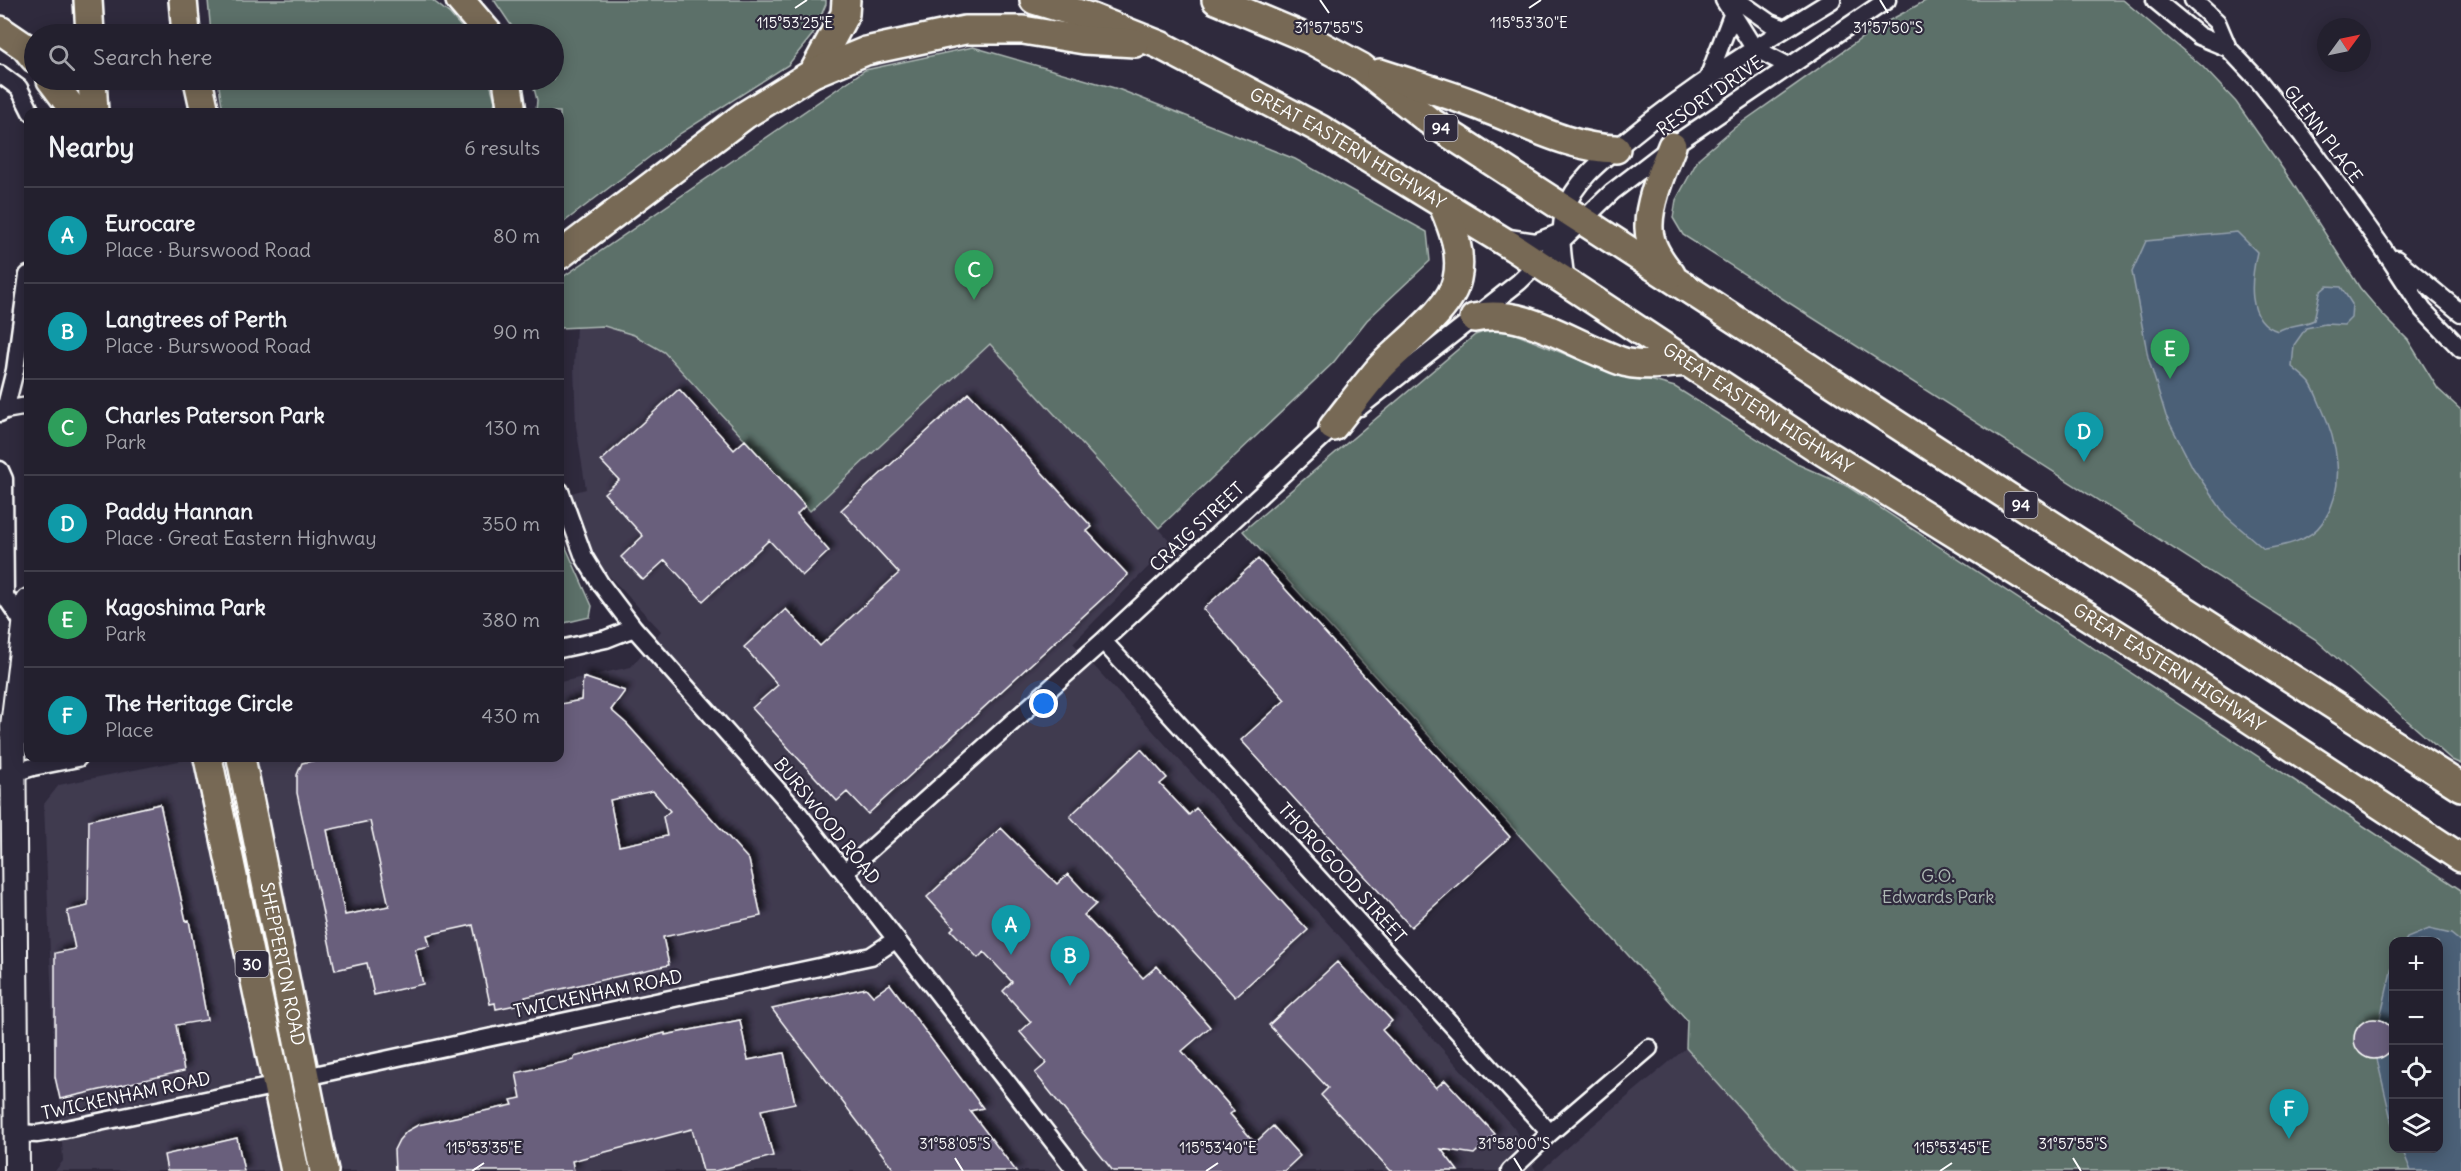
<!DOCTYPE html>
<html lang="en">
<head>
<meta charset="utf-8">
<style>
	body { margin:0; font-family:Delius,sans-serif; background:#2b2836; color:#f1f3f6 }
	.controls { position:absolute; right:18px; bottom:18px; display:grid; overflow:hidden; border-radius:12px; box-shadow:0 3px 15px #0003 }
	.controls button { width:54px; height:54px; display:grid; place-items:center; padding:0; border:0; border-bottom:2px solid #403e4a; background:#23202e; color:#f1f3f6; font:30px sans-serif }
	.compass { position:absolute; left:2317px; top:18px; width:54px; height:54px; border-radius:50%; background:#23202e; box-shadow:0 3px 15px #0003; rotate:57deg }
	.you { position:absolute; left:1044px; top:704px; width:21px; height:21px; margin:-15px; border:4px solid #fff; border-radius:50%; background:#1a73e8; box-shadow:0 0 0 9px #1a73e833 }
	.badge { display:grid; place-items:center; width:39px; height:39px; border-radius:50%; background:#1a73e8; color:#fff; font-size:20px; font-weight:700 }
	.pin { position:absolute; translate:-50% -50px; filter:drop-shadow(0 2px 3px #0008) }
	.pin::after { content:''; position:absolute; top:32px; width:21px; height:18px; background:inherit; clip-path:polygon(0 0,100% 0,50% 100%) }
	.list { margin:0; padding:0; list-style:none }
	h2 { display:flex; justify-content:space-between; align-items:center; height:78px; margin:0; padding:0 24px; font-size:26px }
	h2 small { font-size:20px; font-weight:400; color:#a3a3aa }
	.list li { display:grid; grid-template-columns:39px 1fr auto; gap:18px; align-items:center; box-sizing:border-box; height:96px; padding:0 24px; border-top:2px solid #403e4a }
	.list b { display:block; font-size:22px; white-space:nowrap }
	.list p { margin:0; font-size:20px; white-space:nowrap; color:#a3a3aa }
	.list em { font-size:20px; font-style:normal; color:#a3a3aa }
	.icon { flex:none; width:33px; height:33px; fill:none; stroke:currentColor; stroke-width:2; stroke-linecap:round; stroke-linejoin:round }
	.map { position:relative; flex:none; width:2461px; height:1171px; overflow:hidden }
	.search { position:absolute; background:#23202e; box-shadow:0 3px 15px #0003; left:24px; top:24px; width:540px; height:66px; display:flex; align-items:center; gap:15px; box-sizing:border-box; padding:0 21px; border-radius:33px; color:#a3a3aa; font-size:22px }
	.panel { position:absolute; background:#23202e; box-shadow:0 3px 15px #0003; left:24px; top:108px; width:540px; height:654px; border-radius:12px }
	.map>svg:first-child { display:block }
	.built { fill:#403a50 }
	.green { fill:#5b7069; stroke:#adb8b4; stroke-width:1.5; fill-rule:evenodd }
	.water { fill:#4c6177; stroke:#94a0ad; stroke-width:1.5 }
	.building { fill:#695e7c; stroke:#fff; stroke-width:1.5; fill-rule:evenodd; filter:url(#shadow) }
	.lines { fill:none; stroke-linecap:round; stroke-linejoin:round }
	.minor-casing { stroke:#fff; stroke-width:21 }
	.secondary-casing { stroke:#fff; stroke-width:28 }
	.trunk-casing { stroke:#fff; stroke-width:32 }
	.minor { stroke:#2f2a3d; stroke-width:16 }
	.secondary { stroke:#2f2a3d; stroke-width:24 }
	.trunk { stroke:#776954; stroke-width:27 }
	.ticks { fill:none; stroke:#fff; stroke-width:2 }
	.labels { text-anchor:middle; stroke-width:4.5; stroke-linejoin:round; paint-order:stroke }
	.shield { fill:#2f2a3d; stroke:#c1bfc5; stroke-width:1.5 }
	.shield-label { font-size:16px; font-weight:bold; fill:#fff }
	.street-label { font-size:18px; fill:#fff; stroke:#2f2a3d }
	.park-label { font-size:18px; fill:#adb8b4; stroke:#2f2a3d }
	.ticks-label { font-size:15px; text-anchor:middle; fill:#fff; stroke:#2f2a3d; stroke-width:4.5; stroke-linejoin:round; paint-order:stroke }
</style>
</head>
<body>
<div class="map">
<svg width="2461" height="1171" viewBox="0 0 2461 1171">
	<defs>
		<filter id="shadow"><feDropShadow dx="5.5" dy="-5.5" stdDeviation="3" flood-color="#0009"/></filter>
	</defs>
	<rect width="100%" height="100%" fill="#2f2a3d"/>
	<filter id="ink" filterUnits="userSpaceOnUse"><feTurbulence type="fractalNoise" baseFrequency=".0167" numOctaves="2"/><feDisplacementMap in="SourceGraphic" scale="12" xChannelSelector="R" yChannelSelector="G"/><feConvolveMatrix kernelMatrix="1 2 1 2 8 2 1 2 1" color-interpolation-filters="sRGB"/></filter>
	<g filter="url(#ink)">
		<!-- built -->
		<path class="built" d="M604 326 634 335 664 352 810 510 990 344 1172 543 1073 643 1514 1128 1536 1171H55L63 1161 60 1099 55 1077 44 804 59 785 194 758H560V682L631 667 661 631 595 561 571 493 586 489 576 426 574 367 576 327Z
			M1686 1048 1796 1171H1541L1572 1143Z"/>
		<!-- green -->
		<path class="green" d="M208 0H432L450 14 467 34H211Z
			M494 0H826V4L813 34 788 65 681 133 560 225V112H536L537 100 532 80H554V34H517Z
			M1927 0H2123L2203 67 2236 102 2292 182 2360 288 2382 314 2408 340 2438 389 2461 410V764L2452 760 2315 639 1683 235 1673 218 1676 200 1699 158 1734 128 1879 26Z
			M973 47 1118 89 1295 159 1427 232 1430 261 1367 320 1333 363 1159 528 990 344 810 511 664 352 634 335 604 326 560 328V279L865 70Z
			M218 80H489L495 101 493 112H223Z
			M1498 327 1582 361 1675 387 1797 464 1847 486 2461 890V1171H1796L1686 1048 1687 1020 1243 531 1475 335ZM2394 942H2438V1148H2394Z
			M560 534 592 606 590 617 560 624Z"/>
		<!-- water -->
		<path class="water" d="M2237 232 2257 252C2251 279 2245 321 2278 331 2290 324 2302 326 2314 320L2320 292 2327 286 2341 287 2352 304 2351 318 2344 325 2325 324 2306 328 2294 345 2292 367C2298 372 2305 377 2310 383 2314 389 2317 397 2320 404 2337 440 2348 488 2322 523 2310 541 2284 546 2264 549L2226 516 2193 468 2166 416 2148 357 2132 272 2146 241Z
			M2429 929 2451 934 2461 942V1171H2411L2402 1149 2438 1148V942L2405 941 2407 938Z
			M2393 963V1035L2390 1027 2380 1019Z
			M2393 1043 2394 1128H2393L2377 1059 2389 1052Z"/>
		<!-- building -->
		<path class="building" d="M679 389 734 450 745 440 805 506 797 514 829 551 802 576 769 540 703 601 665 560 643 580 621 557 643 536 604 493 619 480 601 461Z
			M969 393 1092 527 1087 531 1128 575 868 814 847 792 837 801 752 708 778 685 744 647 786 609 820 646 899 573 841 510Z
			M1258 559 1510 837 1411 927 1241 740 1285 700 1203 609Z
			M583 677 625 691 611 710 627 724 749 860 761 916 663 937 669 965 525 997 526 1003 496 1009 495 1003 490 1004 473 925 427 935 430 946 415 949 423 984 374 995 367 963 335 970 297 793V775L302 763 327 758H560V704L581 700ZM653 791 670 811 663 817 667 836 619 846 610 800ZM370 821 389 906 345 915 327 830Z
			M1141 749 1167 778 1160 784 1189 815 1196 808 1308 930 1235 997 1070 816Z
			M160 804 186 921 189 920 207 1020 176 1025 184 1071 60 1099 55 1077V953L75 949 67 911 88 906 89 820Z
			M1001 828 1057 884 1068 874 1096 904 1084 915 1143 978 1157 966 1210 1027 1182 1051 1234 1111 1230 1114 1255 1143 1273 1126 1300 1156 1284 1171H1113L1035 1073 1047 1063 1020 1032 1031 1022 1003 991 1012 982 984 952 978 958 951 930 954 927 927 897Z
			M1337 962 1392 1021 1382 1030 1436 1088 1445 1080 1495 1134 1474 1154 1441 1149 1458 1171H1391L1321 1095 1328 1088 1269 1025Z
			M890 984 983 1108 970 1111 1016 1171H895L772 1009 866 988 873 996Z
			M2354 1039a20 20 0 1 1 40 0a20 20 0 1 1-40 0Z
			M740 1020 748 1060 784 1053 795 1103 761 1110 773 1156 715 1171H703L692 1129 572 1161 574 1171H395L394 1150 399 1140 407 1131 418 1125 513 1105 511 1100 521 1098 516 1073 574 1060V1057L665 1033V1035Z
			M237 1138 244 1171H167L164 1155Z"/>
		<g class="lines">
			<defs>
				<path id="minor" d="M1724 0 1754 48 1789 66
					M1737 0 1770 23 1785 29
					M2155 0 2199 36 2228 48
					M2193 0 2217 22 2228 48 2258 80 2302 135 2382 247 2423 310 2461 349
					M0 74 19 88 31 112
					M1708 78 1732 15
					M1509 238 1536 242 1561 232 1583 220 1612 192 1672 146 1887 0
					M2396 259 2461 313
					M1566 282C1563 259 1558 233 1565 210 1575 180 1605 158 1628 139 1692 86 1762 43 1832 0
					M1360 407 1519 282 1583 220
					M5 410 15 370 28 275
					M0 413 5 410 28 406
					M0 470 4 479 5 596 24 624
					M560 491 584 557 600 583 634 628 798 813 1076 1171
					M1103 641 1550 1133
					M560 649 606 639 634 628
					M0 777 33 767 78 758
					M845 872 1103 641 1339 422
					M305 1077 871 956 895 940
					M17 1133 37 1134 56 1131 278 1085
					M1510 1171 1550 1133 1649 1048"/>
				<path id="secondary" d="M17 1171 13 726 28 601"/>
				<g id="trunk">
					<path d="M88 0 90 34"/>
					<path d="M183 0 186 34"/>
					<path d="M460 0 489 34"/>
					<path id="s1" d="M1034 0 1090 17 1160 45 1320 129 1513 247 1814 446 2192 681 2461 858"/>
					<path d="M1216 0 1309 39 1361 67 1428 120 2010 498 2461 787"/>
					<path d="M0 30 25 47 34 58"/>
					<path d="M813 73 845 14 846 0"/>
					<path d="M1380 73C1416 85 1454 95 1489 110 1531 126 1571 148 1616 149"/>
					<path d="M51 80 75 112"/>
					<path d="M92 80 94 112"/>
					<path d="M198 80 205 112"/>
					<path d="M507 80 512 112"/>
					<path d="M560 255 745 115 813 73 866 51 965 30H1023L1084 40 1135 43"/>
					<path d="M1671 274C1660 261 1649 245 1649 228 1648 203 1663 169 1672 146"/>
					<path d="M1474 318C1522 308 1564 339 1606 355 1613 358 1621 362 1628 363 1647 367 1670 363 1689 362"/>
					<path d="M1333 427C1348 408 1363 388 1379 369 1401 344 1450 312 1457 279 1463 252 1452 227 1442 203"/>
					<path d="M208 758 295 1171"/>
					<path id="s2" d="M241 758 324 1171"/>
				</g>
			</defs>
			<!-- minor casing -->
			<use href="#minor" class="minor-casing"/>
			<!-- secondary casing -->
			<use href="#secondary" class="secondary-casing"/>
			<!-- trunk casing -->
			<use href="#trunk" class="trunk-casing"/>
			<!-- minor -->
			<use href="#minor" class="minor"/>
			<!-- secondary -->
			<use href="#secondary" class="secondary"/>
			<!-- trunk -->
			<use href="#trunk" class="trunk"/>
		</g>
	</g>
	<!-- ticks -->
	<path class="ticks" d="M1320 0 1329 13M1880 0 1888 13M795 8 807 0M1529 8 1541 0M955 1158 963 1171M1514 1158 1522 1171M2073 1158 2081 1171M472 1171 484 1163M1206 1171 1218 1163M1940 1171 1952 1163"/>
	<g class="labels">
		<!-- shield labels -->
		<g class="shield">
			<rect x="1424.5" y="115" width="33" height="26" rx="4.5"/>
			<rect x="2004.5" y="492" width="33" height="26" rx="4.5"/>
			<rect x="235.5" y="951" width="33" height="26" rx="4.5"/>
		</g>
		<g class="shield-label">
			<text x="1441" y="134">94</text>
			<text x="2021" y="511">94</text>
			<text x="252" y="970">30</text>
		</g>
		<!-- street labels -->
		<g class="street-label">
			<text transform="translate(1710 96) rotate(-35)" y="6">RESORT DRIVE</text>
			<text transform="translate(2323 134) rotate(53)" y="6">GLENN PLACE</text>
			<text dy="6" stroke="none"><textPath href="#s1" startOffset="348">GREAT EASTERN HIGHWAY</textPath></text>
			<text dy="6" stroke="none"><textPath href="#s1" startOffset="834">GREAT EASTERN HIGHWAY</textPath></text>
			<text transform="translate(1197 527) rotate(-43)" y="6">CRAIG STREET</text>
			<text dy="6" stroke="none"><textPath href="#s1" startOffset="1320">GREAT EASTERN HIGHWAY</textPath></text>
			<text transform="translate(827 821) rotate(51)" y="6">BURSWOOD ROAD</text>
			<text transform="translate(1342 873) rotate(48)" y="6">THOROGOOD STREET</text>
			<text dy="6" stroke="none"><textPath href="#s2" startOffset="210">SHEPPERTON ROAD</textPath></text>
			<text transform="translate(598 994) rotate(-12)" y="6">TWICKENHAM ROAD</text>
			<text transform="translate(126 1096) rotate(-12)" y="6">TWICKENHAM ROAD</text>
		</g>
		<!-- park labels -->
		<g class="park-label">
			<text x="1938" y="882">G.O.<tspan x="1938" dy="21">Edwards Park</tspan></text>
		</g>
	</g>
	<g class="ticks-label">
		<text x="795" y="28">115°53'25"E</text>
		<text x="1529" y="28">115°53'30"E</text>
		<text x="1329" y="33">31°57'55"S</text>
		<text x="1888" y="33">31°57'50"S</text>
		<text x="955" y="1149">31°58'05"S</text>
		<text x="1514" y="1149">31°58'00"S</text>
		<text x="2073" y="1149">31°57'55"S</text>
		<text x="484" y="1153">115°53'35"E</text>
		<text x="1218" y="1153">115°53'40"E</text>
		<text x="1952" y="1153">115°53'45"E</text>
	</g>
</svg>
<div class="controls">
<button>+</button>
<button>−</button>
<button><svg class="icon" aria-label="locate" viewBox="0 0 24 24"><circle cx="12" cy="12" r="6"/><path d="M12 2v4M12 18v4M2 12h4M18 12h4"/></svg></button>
<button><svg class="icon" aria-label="layers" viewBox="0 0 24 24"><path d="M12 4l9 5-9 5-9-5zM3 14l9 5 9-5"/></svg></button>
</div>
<svg class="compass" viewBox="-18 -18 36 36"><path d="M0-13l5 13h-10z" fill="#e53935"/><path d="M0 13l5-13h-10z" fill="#a3a3aa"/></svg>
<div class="you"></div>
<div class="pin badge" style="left:1011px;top:955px;background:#0f9aa8">A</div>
<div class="pin badge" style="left:1070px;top:986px;background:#0f9aa8">B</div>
<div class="pin badge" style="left:974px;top:300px;background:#2e9e5b">C</div>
<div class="pin badge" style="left:2084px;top:462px;background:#0f9aa8">D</div>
<div class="pin badge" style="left:2170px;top:379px;background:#2e9e5b">E</div>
<div class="pin badge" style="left:2289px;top:1139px;background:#0f9aa8">F</div>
<div class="search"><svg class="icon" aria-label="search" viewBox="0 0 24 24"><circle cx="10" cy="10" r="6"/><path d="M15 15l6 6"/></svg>Search here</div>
<section class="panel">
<h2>Nearby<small>6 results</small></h2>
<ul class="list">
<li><span class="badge" style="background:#0f9aa8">A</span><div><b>Eurocare</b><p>Place · Burswood Road</p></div><em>80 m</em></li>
<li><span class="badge" style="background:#0f9aa8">B</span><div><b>Langtrees of Perth</b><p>Place · Burswood Road</p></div><em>90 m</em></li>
<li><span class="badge" style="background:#2e9e5b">C</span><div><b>Charles Paterson Park</b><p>Park</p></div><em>130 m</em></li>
<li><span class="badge" style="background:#0f9aa8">D</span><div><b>Paddy Hannan</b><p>Place · Great Eastern Highway</p></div><em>350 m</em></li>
<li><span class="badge" style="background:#2e9e5b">E</span><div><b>Kagoshima Park</b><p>Park</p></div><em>380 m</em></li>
<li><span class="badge" style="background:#0f9aa8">F</span><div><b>The Heritage Circle</b><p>Place</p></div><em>430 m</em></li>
</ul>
</section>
</div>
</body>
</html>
